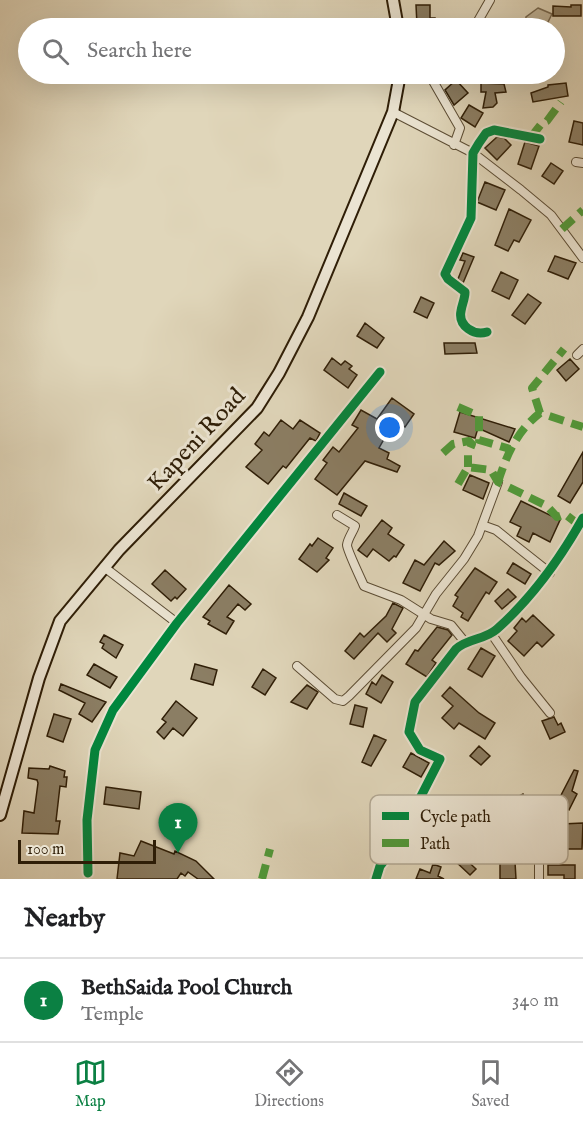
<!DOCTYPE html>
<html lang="en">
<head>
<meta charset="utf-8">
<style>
	body { margin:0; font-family:"IM FELL English",serif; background:#f2f2f2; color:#202124 }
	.scale { position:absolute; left:18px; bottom:15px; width:138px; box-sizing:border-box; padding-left:6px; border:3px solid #2f1e07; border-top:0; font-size:16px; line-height:21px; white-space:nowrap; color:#2f1e07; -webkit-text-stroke:4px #ebe4d2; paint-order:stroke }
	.you { position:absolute; left:390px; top:428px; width:21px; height:21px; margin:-15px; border:4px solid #fff; border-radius:50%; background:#1a73e8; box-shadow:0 0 0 9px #1a73e833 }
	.badge { display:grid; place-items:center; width:39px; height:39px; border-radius:50%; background:#0b8043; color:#fff; font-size:20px; font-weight:700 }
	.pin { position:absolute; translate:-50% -50px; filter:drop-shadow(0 2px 3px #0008) }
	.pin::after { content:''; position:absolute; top:32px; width:21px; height:18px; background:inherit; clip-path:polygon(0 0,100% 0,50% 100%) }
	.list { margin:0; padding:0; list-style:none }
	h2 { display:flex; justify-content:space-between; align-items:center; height:78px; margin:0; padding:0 24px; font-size:26px }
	h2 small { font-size:20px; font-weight:400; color:#757577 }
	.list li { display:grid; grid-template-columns:39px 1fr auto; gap:18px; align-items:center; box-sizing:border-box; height:84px; padding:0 24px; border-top:2px solid #e0e0e0 }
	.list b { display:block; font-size:22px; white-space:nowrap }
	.list p { margin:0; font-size:20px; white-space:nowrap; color:#757577 }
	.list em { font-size:20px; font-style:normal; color:#757577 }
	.icon { flex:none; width:33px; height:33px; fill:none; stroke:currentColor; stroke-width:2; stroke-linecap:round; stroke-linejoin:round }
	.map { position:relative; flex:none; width:583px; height:879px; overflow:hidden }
	.search { position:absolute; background:#fff; box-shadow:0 6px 24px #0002; left:18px; right:18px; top:18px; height:66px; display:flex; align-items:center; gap:15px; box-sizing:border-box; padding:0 21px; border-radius:33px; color:#757577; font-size:22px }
	.sheet { height:162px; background:#fff }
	nav { display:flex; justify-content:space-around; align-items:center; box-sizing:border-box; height:84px; border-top:2px solid #e0e0e0; background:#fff; font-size:16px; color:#757577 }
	nav a { display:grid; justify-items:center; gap:3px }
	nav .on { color:#0b8043 }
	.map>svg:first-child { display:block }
	.green { fill:#c2b79c; stroke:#786a52; stroke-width:1.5 }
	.building { fill:#8b7e64; stroke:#2f1e07; stroke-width:1.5 }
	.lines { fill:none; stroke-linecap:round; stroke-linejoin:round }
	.street-casing { stroke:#5b4c34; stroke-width:10 }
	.secondary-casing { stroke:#2f1e07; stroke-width:14 }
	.street { stroke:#ebe4d2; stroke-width:8 }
	.secondary { stroke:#ebe4d2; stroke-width:10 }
	.quiet { stroke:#509a3a; stroke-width:8; stroke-dasharray:15 8; stroke-linecap:butt }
	.cycleway-casing { stroke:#ebe4d2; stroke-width:13 }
	.cycleway { stroke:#00873e; stroke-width:9 }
	.labels { text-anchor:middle; stroke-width:6; stroke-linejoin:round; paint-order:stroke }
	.street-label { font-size:24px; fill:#2f1e07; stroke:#ebe4d2 }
	.key { fill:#ebe4d2; stroke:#b3a995; stroke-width:1.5 }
	.key-label { font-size:16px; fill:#2f1e07 }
</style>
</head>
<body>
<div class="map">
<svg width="583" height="879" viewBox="0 0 583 879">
	<rect width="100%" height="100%" fill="#e0d6ba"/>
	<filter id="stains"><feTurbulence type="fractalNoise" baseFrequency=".00333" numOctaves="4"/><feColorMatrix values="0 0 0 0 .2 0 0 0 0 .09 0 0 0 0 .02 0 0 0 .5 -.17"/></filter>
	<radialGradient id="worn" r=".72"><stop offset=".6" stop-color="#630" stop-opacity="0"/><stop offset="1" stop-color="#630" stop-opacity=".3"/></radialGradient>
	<!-- green -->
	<path class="green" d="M538 8 552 14 545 28H525L526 17Z"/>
	<!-- building -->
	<path class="building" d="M416 5H430V18H435V28H420L421 25H417Z
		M571 5H581V16H553V6L571 7Z
		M456 80 468 93 454 105 445 90Z
		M481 83 504 84 506 92 495 93 497 103 493 107 483 108 486 92H481Z
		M566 83 568 96 533 102 531 93 548 87V85Z
		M469 105 483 113 475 127 461 118Z
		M574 121 583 123V145L569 142Z
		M497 137 504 138 511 145 497 160 485 148Z
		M525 142 539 146 531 169 518 164Z
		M551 163 563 171 554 184 542 176Z
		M485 182 505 190 496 210 477 202Z
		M509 209 531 220 519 242 514 240 508 251 495 245Z
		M463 253 474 257 463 283 458 279 465 261 460 260Z
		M555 256 576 263 568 279 548 271Z
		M501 272 518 280 509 299 492 291Z
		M528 294 541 303 525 324 512 315Z
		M421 297 434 303 427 318 414 312Z
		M365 323 384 338 377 348 357 336Z
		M444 343H475L477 353 445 354Z
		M332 358 341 365 345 361 352 366 349 369 357 375 348 388 324 370Z
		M570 359 579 369 566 381 557 370Z
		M392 398 414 414 405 427 395 420 379 448 389 453 387 459 400 466 397 472 365 461 337 495 315 479 327 463 323 460 333 447 339 452 358 428 352 425 361 410 377 419Z
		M460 412 515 429 509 442 478 428 475 438 454 432Z
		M281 420 293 429 300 420 320 433 316 441 310 438 286 468 283 466 268 484 246 467 262 450 255 444 264 432 269 436Z
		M583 452V482L570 503 558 496Z
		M470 475 489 483 483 499 463 490Z
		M344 493 367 506 361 516 339 504Z
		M521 501 560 520 550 542 533 533 529 542 517 536 521 527 510 522Z
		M382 520 392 528 388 534 404 545 396 557 394 556 389 561 373 549 367 557 358 550Z
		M318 538 333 548 326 558 329 560 317 572 299 559 310 544 312 546Z
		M444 541 455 551 439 565 435 563 420 591 403 583 415 560 424 565Z
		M513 563 531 574 525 584 507 573Z
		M475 568 497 582 489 594 486 592 468 621 461 617 463 613 453 606 458 597 455 595Z
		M165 570 186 589 177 599 175 597 171 601 152 584Z
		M229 585 251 604 245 610 238 604 227 617 234 621 226 634 208 624 210 621 203 617Z
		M508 589 516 597 502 609 495 601Z
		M393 603 403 608 392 629 396 633 387 642 378 633 354 659 345 651 360 633 364 637 386 616Z
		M533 615 554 635 542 647 537 642 524 656 508 641 517 631 514 628 522 618 526 622Z
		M437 627 448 630 452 635 432 660 436 663 427 677 406 664 415 650 418 651Z
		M104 635 123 645 116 658 102 648 104 644 100 642Z
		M481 648 495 656 482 677 468 669Z
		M94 664 117 677 110 688 87 675Z
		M195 664 217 670 213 685 191 679Z
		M263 669 276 678 265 695 252 687Z
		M382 675 393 682 381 703 366 694 372 682 376 685Z
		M61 684 106 702 92 722 79 714 85 703 59 690Z
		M307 685 318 692 307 709 291 702Z
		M450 687 479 713 495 723 485 739 459 723 454 729 442 718 453 706 442 696Z
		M176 701 197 718 183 736 173 728 164 739 157 732 166 722 162 719Z
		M355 705 367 708 363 727 350 724Z
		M54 714 71 719 63 742 47 736Z
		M554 717 558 725 561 723 565 732 550 739 542 721Z
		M374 735 386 740 371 766 362 762Z
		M479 746 490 756 481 765 470 756Z
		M411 753 429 763 421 777 403 767Z
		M50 766 65 771 64 777H67L66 787 60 786 56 821H60L58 834 22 833 24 811 34 813 38 783 37 780 28 778 29 768 49 769Z
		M574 770 578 771 572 791 577 794 569 810 557 803Z
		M106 787 141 792 139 809 104 804Z
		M523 794 529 809 520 812 518 806 501 817 495 808Z
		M497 823H509L508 841H518V853H522V862H515L516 879H500V862H488V851L481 852V841H496Z
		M583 823 582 849H556L555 840H563L562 824Z
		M141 841 174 854 175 851 196 861 214 879H198L188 872 185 876 181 873 177 879H117L120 853 134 856Z
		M460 854 476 869 470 875 454 860Z
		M433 864 441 867 438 876 444 879H416L420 869 430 873Z
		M548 865H575V879H564V875H548Z"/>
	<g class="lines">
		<defs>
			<path id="street" d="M474 28 490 0
				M429 74 460 128 454 145
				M432 80 438 74
				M393 112 473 153 521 190 551 215 583 258
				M576 162 583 163
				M487 332C474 336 458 326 461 311 462 304 465 299 465 292L448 279 445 274 471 218 473 153 479 143 486 133 494 130 540 139
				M577 355 583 349
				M337 515 355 526C353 532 348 538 347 545 347 550 361 579 364 586L401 600 431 619 451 625 464 641
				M482 525 496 530 550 573
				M104 567 177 623
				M491 633 521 677 550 713
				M297 666 335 699 343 701 349 696 416 628 436 594 464 559 478 536 498 482
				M539 840V879
				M88 873 87 820 95 750 113 710 177 623 380 372
				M376 879 380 866 395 847 440 759 420 750 409 732 415 702 456 649C468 638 485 640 497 629 533 597 560 559 583 518"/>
			<path id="secondary" d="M393 0 398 28
				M0 815 39 678 60 621 119 550 257 408 279 373 308 317 374 158 393 112 400 74"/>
		</defs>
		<!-- street casing -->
		<use href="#street" class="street-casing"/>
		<!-- secondary casing -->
		<use href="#secondary" class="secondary-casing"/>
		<!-- street -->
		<use href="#street" class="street"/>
		<!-- secondary -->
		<use href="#secondary" class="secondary"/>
		<!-- quiet -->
		<path class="quiet" d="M531 137 542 123 547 121 561 102
			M562 229 583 210
			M458 407 479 416V440L510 449
			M540 413 532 388 564 349
			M443 453 453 444 469 441 472 444 468 454V467
			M498 482C507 454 517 431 540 413L583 427
			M458 484 468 467 491 470 498 482 547 506 557 517 565 514 579 525
			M262 879 270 849"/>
		<defs>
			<path id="cycleway" d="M487 332C474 336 458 326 461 311 462 304 465 299 465 292L448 279 445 274 471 218 473 153 479 143 486 133 494 130 540 139
				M88 873 87 820 95 750 113 710 177 623 380 372
				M376 879 380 866 395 847 440 759 420 750 409 732 415 702 456 649C468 638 485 640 497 629 533 597 560 559 583 518"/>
		</defs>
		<!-- cycleway casing -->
		<use href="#cycleway" class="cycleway-casing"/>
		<!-- cycleway -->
		<use href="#cycleway" class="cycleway"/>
	</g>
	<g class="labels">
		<!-- street labels -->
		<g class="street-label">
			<text transform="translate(196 439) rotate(-47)" y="8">Kapeni Road</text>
		</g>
	</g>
	<!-- legend -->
	<rect x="370" y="795" width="198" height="69" rx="9" class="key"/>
	<rect x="382" y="812" width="27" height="8" fill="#00873e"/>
	<rect x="382" y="839" width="27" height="8" fill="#509a3a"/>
	<g class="key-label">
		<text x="420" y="822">Cycle path</text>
		<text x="420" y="849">Path</text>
	</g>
	<rect width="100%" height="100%" filter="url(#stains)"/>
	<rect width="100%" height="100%" fill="url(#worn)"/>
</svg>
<div class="scale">100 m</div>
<div class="you"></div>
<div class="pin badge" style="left:178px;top:853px">1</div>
<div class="search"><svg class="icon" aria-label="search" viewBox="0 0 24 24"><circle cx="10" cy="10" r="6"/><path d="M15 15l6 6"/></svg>Search here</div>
</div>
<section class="sheet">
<h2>Nearby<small></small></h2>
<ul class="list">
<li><span class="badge">1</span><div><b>BethSaida Pool Church</b><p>Temple</p></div><em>340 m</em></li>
</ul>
</section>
<nav>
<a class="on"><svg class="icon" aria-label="map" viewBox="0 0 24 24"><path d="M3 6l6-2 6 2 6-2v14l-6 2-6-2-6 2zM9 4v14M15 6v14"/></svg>Map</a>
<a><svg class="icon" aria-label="directions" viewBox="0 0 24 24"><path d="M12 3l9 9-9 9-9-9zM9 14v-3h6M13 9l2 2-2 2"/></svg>Directions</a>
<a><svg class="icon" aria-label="saved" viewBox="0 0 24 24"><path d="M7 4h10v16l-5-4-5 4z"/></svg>Saved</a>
</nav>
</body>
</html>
